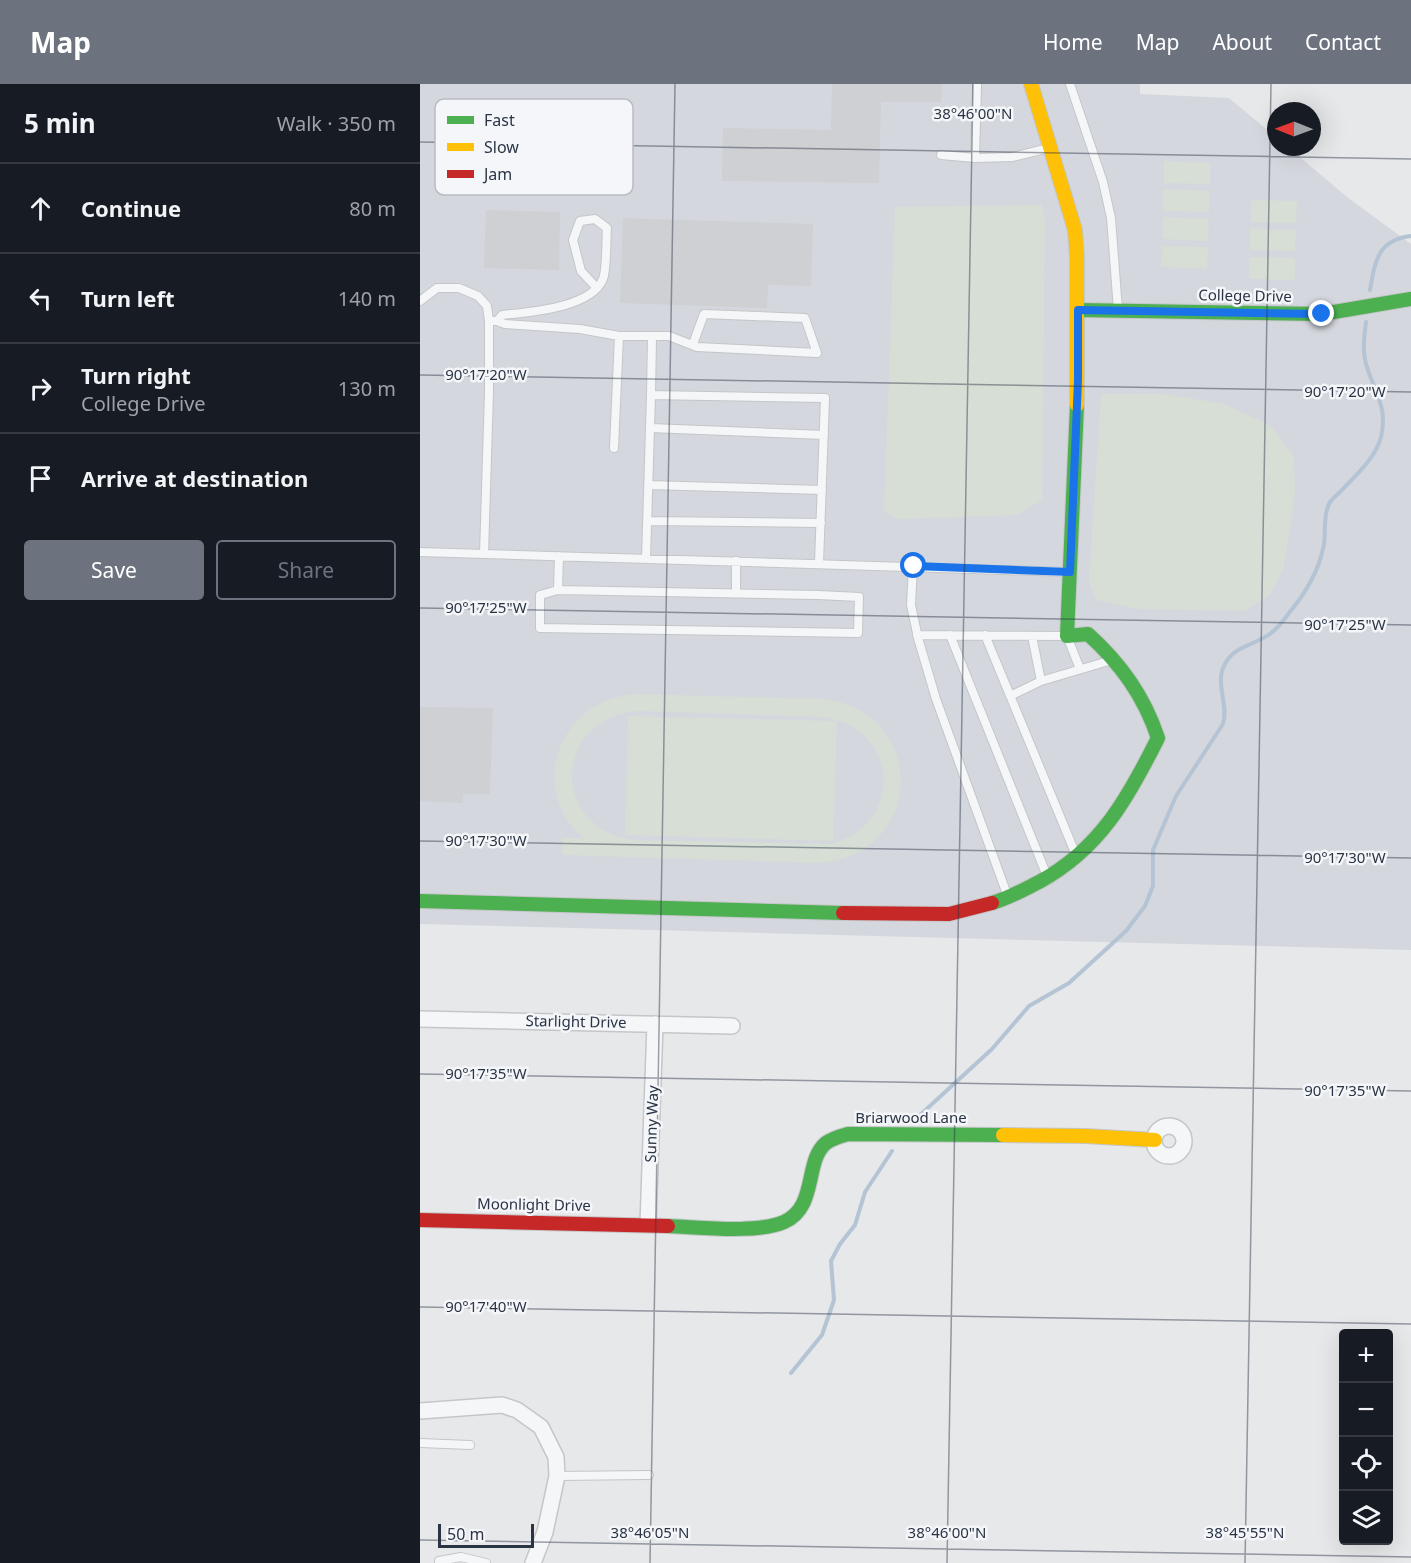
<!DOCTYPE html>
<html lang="en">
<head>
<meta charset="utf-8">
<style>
	body { margin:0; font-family:"Noto Sans",sans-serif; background:#20242c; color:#f1f3f6 }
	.controls { position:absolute; right:18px; bottom:18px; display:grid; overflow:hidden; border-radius:6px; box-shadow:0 6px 24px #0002 }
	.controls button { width:54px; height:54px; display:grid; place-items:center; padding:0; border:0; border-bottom:2px solid #363941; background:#171b24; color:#f1f3f6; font:30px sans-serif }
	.compass { position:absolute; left:847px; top:18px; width:54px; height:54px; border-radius:50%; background:#171b24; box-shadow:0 6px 24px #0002; rotate:271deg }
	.scale { position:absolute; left:18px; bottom:15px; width:96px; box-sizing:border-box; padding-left:6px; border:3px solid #2b3445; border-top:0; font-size:16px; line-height:21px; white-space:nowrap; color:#2b3445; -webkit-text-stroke:4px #f4f6f9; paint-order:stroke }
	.stop { position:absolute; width:18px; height:18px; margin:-14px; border:4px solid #1a73e8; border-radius:50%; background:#fff }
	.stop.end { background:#1a73e8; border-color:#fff; box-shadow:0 2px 6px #0008 }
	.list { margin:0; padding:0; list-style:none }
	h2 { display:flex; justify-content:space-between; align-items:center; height:78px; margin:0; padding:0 24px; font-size:26px }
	h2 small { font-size:20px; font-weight:400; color:#9ea1a6 }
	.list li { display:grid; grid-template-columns:39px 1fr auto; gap:18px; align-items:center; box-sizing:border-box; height:90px; padding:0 24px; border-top:2px solid #363941 }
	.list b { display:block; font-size:22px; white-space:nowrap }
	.list p { margin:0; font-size:20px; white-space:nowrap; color:#9ea1a6 }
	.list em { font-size:20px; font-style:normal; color:#9ea1a6 }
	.actions { display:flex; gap:12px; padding:18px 24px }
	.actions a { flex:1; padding:14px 0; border:2px solid #6c737f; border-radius:6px; text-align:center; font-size:21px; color:#6c737f }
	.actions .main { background:#6c737f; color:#fff }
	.icon { flex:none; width:33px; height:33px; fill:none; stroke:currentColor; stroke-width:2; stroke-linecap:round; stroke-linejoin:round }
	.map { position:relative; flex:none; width:991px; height:1479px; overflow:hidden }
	header { display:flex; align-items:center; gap:36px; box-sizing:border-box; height:84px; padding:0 30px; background:#6c737f; color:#fff }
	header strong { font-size:28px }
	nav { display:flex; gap:33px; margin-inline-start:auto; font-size:21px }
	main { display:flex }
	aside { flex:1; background:#171b24 }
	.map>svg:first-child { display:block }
	.built { fill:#d4d7dd }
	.green { fill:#d6ded6; fill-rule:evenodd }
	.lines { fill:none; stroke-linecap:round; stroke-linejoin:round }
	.stream { stroke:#b4c4d5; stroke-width:4 }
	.building { fill:#ced0d3 }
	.lane-casing { stroke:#c4c6c8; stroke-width:10 }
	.street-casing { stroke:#c4c6c8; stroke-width:18 }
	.fast-casing { stroke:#c4c6c8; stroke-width:16 }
	.slow-casing { stroke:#c4c6c8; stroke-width:16 }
	.jam-casing { stroke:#c4c6c8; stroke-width:16 }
	.lane { stroke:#f5f6f7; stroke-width:8 }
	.street { stroke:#f5f6f7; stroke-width:15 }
	.fast { stroke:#4caf50; stroke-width:14 }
	.slow { stroke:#ffc107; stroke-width:14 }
	.jam { stroke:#c62828; stroke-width:14 }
	.route { stroke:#1a73e8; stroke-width:8 }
	.ticks { fill:none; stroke:#2b3445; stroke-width:1.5; stroke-opacity:0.45 }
	.labels { text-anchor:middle; stroke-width:5; stroke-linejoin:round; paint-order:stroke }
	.street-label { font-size:15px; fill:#2b3445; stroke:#f4f6f9 }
	.key { fill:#f4f6f9; stroke:#b8bcc3; stroke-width:1.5 }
	.key-label { font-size:16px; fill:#2b3445 }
	.ticks-label { font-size:15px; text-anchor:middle; fill:#2b3445; stroke:#f4f6f9; stroke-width:5; stroke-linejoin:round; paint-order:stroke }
</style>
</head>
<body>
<header>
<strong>Map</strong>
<nav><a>Home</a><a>Map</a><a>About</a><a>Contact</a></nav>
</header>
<main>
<aside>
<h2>5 min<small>Walk · 350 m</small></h2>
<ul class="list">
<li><svg class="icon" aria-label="ahead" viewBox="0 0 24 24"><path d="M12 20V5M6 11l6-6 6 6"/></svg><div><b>Continue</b></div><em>80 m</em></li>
<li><svg class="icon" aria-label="left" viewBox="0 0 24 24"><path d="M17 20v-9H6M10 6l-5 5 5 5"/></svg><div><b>Turn left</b></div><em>140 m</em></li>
<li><svg class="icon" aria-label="right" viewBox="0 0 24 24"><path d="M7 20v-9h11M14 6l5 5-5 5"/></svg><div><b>Turn right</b><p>College Drive</p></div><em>130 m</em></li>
<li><svg class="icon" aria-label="arrive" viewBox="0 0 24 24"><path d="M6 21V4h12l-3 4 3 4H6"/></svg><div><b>Arrive at destination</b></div></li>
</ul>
<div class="actions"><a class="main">Save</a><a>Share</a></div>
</aside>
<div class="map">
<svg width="991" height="1479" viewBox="0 0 991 1479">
	<rect width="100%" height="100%" fill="#e6e8ea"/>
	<!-- built -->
	<path class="built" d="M0 0H720V10L809 14 856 53V63H868L927 113 991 160V866L0 840Z"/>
	<!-- green -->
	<path class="green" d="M744 77 790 79V100L744 99Z
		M743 105 789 107V128L743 127Z
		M831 116 877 117 876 139 831 138Z
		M622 121 625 137 622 416 597 431 478 435 464 427 475 123Z
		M743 133 789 135 788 157 742 155Z
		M830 144 876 146 875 167 830 166Z
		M742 162 788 163 787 185 741 183Z
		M830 173 875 174V196L829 195Z
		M681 310H744L805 320 851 342 874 372 875 411 863 486 849 512 824 527 717 525 676 516 669 499Z
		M217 610 404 615C508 628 506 769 401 779L142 771V754H163C105 702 141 614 217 610ZM217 627 402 633C479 642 486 739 411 760L215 756C130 746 132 635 217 627Z
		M208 632 417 637 413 757 205 751Z"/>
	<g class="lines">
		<!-- stream -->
		<path class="stream" d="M950 206C955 178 957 156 991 152
			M499 1032 572 965 609 922 649 899 706 847 725 822 733 802V766L756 712 803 640C809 621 795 600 804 582 813 561 837 561 851 549 858 544 864 536 869 529 884 511 898 488 903 465 907 451 902 434 909 420 911 415 917 411 921 407 936 391 955 375 961 353 968 324 955 309 947 283 942 269 944 253 946 238
			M371 1289 402 1251 414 1216 411 1177 420 1160 435 1141 445 1108 472 1067"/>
	</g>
	<!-- building -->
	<path class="building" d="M412 0H522L521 18H461L459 99 302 97 303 44 411 46Z
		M66 126 140 128 139 186 64 184Z
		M203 134 393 140 391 202 348 201 347 224 200 219Z
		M0 623 73 624 70 710H43V719L0 717Z"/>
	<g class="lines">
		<defs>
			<path id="lane" d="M557 0 555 74 592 73 629 64
				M650 0 683 98 691 134 698 226
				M521 71 555 74
				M0 217 17 204H39L58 212 67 222 69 237V308L64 470
				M69 237H77L85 240 160 245 199 252H249L277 263 397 269 385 234 284 230 273 260
				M77 237 82 231C110 228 171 224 183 195 187 185 186 156 187 144L175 135 160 137 153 156 161 187 176 203
				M232 253 231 311 405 314 399 479
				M230 344 404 351
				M194 364 199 252
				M228 401 402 406
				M228 437 401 439
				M0 468 649 488
				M226 475 231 311
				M493 482 491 521 498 554 516 615 588 813
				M138 506 120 511V544L438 549 439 513 398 511 138 506 139 472
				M316 510V477
				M497 551 647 552 660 585
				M530 551 627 792
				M565 551 656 771
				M621 597 692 576
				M590 612 621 597 612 552
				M0 1359 50 1361
				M137 1392 229 1391
				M19 1479V1477L41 1473 66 1479"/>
			<path id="street" d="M0 935 312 942
				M734 1057a15 15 0 1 1 30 0a15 15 0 1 1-30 0Z
				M228 1140 235 940
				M0 1327 82 1321 97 1326 121 1343 136 1373 137 1392 125 1448 113 1479"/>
			<path id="fast" d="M658 226 902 230 991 215
				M0 817 423 829
				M572 819C589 814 603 806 619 798 680 765 708 714 738 654 724 612 701 580 668 550L647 552 657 321
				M248 1142C279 1143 336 1150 364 1138 398 1123 384 1077 406 1059 413 1054 421 1052 428 1050L583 1051"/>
			<path id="slow" d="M611 0 655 146 657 173V321
				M583 1051 665 1052 735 1056"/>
			<path id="jam" d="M423 829 529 830 572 819
				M0 1136 248 1142"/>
		</defs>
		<!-- lane casing -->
		<use href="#lane" class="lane-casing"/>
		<!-- street casing -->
		<use href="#street" class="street-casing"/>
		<!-- fast casing -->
		<use href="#fast" class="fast-casing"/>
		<!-- slow casing -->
		<use href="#slow" class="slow-casing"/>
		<!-- jam casing -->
		<use href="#jam" class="jam-casing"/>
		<!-- lane -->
		<use href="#lane" class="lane"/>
		<!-- street -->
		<use href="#street" class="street"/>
		<!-- fast -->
		<use href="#fast" class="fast"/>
		<!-- slow -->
		<use href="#slow" class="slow"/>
		<!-- jam -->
		<use href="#jam" class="jam"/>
	</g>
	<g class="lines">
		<!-- route -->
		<path class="route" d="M494 482 650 488 658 296V226L902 230"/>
	</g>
	<!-- ticks -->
	<path class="ticks" d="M0 58 991 75M0 291 991 308M0 524 991 541M0 757 991 774M0 990 991 1007M0 1223 991 1240M0 1456 991 1473M230 1479 255 0M527 1479 553 0M825 1479 851 0"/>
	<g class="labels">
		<!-- street labels -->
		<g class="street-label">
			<text transform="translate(825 212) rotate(1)" y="5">College Drive</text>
			<text transform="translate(156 938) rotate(1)" y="5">Starlight Drive</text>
			<text x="491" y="1039">Briarwood Lane</text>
			<text transform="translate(232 1040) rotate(-88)" y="5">Sunny Way</text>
			<text transform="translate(114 1121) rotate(1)" y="5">Moonlight Drive</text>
		</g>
	</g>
	<!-- legend -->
	<rect x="15" y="15" width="198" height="96" rx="9" class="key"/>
	<rect x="27" y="32" width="27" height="8" fill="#4caf50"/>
	<rect x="27" y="59" width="27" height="8" fill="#ffc107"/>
	<rect x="27" y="86" width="27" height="8" fill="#c62828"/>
	<g class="key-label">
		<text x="64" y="42">Fast</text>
		<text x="64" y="69">Slow</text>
		<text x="64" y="96">Jam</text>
	</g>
	<g class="ticks-label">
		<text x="553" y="35">38°46'00"N</text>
		<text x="66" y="296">90°17'20"W</text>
		<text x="925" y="313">90°17'20"W</text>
		<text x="66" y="529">90°17'25"W</text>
		<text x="925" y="546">90°17'25"W</text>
		<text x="66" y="762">90°17'30"W</text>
		<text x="925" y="779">90°17'30"W</text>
		<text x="66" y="995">90°17'35"W</text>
		<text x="925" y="1012">90°17'35"W</text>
		<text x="66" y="1228">90°17'40"W</text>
		<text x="230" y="1454">38°46'05"N</text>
		<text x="527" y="1454">38°46'00"N</text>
		<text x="825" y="1454">38°45'55"N</text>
	</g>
</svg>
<div class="controls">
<button>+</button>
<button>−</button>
<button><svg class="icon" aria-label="locate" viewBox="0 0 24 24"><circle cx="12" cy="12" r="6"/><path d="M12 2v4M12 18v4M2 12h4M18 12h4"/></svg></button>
<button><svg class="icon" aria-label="layers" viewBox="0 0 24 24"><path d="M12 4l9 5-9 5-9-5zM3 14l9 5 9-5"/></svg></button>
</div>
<svg class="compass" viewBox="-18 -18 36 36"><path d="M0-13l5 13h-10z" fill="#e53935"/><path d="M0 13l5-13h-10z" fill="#9ea1a6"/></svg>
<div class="scale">50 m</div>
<div class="stop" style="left:494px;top:482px"></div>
<div class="stop end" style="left:902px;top:230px"></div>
</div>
</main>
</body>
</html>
